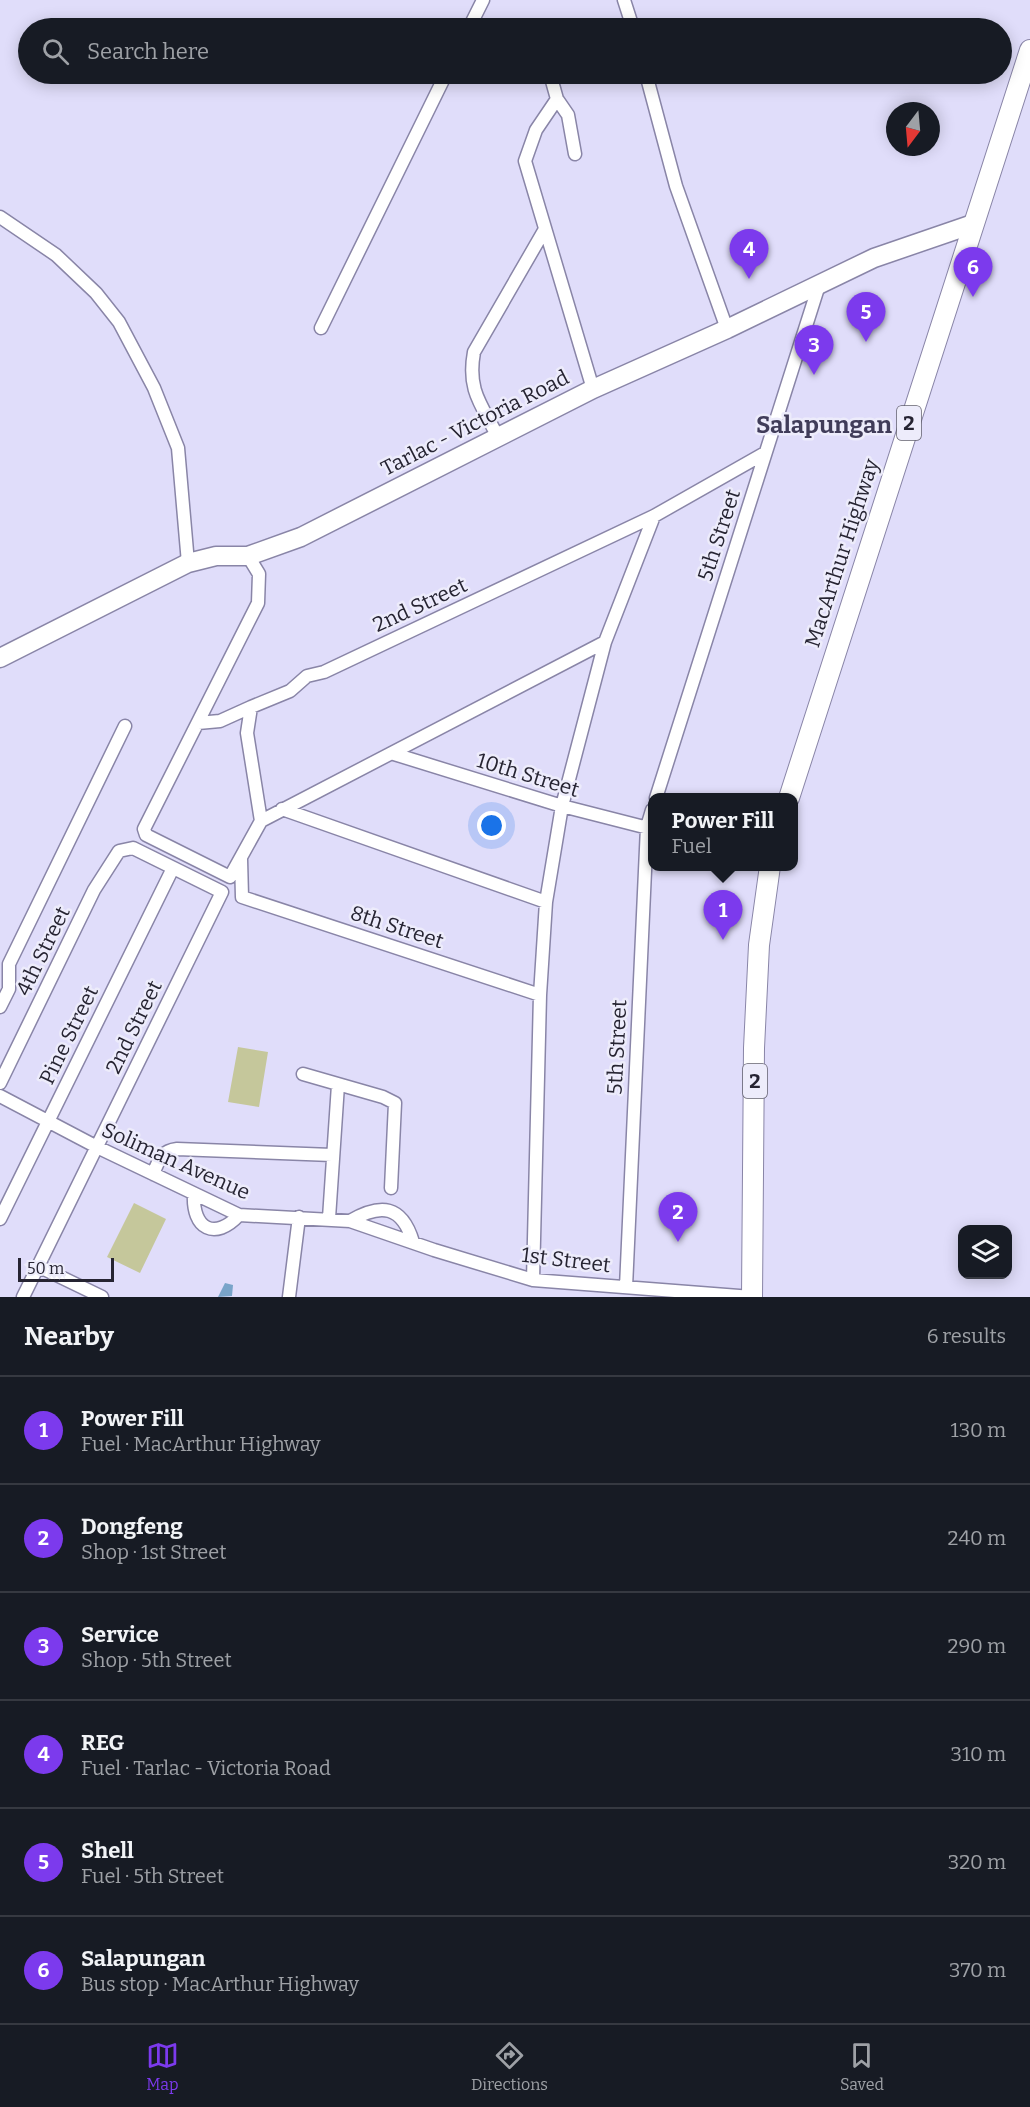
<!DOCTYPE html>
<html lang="en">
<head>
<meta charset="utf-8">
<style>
	body { margin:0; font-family:Bitter,serif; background:#242831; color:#f1f3f6 }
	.controls { position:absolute; right:18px; bottom:18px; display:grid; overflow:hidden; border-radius:12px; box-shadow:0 3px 15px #0003 }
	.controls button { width:54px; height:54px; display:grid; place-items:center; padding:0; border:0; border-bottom:2px solid #363941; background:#171b24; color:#f1f3f6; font:30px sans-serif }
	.compass { position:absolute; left:886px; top:102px; width:54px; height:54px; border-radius:50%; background:#171b24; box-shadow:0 3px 15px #0003; rotate:196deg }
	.scale { position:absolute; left:18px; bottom:15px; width:96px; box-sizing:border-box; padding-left:6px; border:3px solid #262432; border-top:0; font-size:16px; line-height:21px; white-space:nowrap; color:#262432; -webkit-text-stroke:4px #edecfb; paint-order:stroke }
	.you { position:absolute; left:492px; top:826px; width:21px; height:21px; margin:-15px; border:4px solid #fff; border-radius:50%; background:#1a73e8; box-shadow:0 0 0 9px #1a73e833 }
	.badge { display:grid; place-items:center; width:39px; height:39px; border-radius:50%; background:#7c3aed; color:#fff; font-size:20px; font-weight:700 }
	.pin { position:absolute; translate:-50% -50px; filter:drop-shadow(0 2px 3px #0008) }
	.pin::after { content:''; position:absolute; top:32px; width:21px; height:18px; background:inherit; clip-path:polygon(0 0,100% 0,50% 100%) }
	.popup { position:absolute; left:648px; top:793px; width:150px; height:78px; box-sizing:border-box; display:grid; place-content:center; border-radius:12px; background:#171b24; filter:drop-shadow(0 2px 4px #0005); font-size:20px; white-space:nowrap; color:#9ea1a6 }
	.popup b { font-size:22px; color:#f1f3f6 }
	.popup::after { content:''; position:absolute; left:50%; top:100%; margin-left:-12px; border:12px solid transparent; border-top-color:#171b24 }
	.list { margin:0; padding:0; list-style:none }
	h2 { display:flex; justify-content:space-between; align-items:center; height:78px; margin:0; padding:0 24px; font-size:26px }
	h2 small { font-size:20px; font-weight:400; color:#9ea1a6 }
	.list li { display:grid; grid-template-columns:39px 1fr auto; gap:18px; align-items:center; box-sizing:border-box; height:108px; padding:0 24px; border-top:2px solid #363941 }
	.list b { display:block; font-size:22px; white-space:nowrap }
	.list p { margin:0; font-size:20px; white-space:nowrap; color:#9ea1a6 }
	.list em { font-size:20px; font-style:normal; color:#9ea1a6 }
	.icon { flex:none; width:33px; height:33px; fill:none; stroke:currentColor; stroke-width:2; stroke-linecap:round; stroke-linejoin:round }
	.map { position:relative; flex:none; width:1030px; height:1297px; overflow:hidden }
	.search { position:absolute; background:#171b24; box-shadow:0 3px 15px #0003; left:18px; right:18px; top:18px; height:66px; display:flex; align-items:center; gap:15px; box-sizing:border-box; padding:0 21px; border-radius:33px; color:#9ea1a6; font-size:22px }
	.sheet { height:726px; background:#171b24 }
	nav { display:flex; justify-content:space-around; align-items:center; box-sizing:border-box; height:84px; border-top:2px solid #363941; background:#171b24; font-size:16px; color:#9ea1a6 }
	nav a { display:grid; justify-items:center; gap:3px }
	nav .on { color:#7c3aed }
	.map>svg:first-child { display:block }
	.green { fill:#c5c79b }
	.water { fill:#79a4c9 }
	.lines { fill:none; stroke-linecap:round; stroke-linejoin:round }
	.minor-casing { stroke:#8985a7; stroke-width:15 }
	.primary-casing { stroke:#8985a7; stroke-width:21 }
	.trunk-casing { stroke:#8985a7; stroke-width:22 }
	.minor { stroke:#fff; stroke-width:12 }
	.primary { stroke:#fff; stroke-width:18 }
	.trunk { stroke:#fff; stroke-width:20 }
	.labels { text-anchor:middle; stroke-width:5; stroke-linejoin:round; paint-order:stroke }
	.shield { fill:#edecfb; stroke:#62606e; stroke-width:1.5 }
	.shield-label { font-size:20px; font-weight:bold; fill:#262432 }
	.street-label { font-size:21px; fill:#262432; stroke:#edecfb }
	.quarter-label { font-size:24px; font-weight:bold; fill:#403c59; stroke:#edecfb }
</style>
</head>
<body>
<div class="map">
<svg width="1030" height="1297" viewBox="0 0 1030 1297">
	<rect width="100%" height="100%" fill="#e0ddfa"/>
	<!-- green -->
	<path class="green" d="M238 1047 268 1052 259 1107 228 1102Z
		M134 1203 166 1219 140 1273 107 1257Z"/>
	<!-- water -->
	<path class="water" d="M225 1283 233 1285 232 1296 218 1297Z"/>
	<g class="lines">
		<defs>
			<path id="minor" d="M624 0 633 28
				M469 28 483 0
				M550 74 557 99 568 115 575 154
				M646 74 676 186 727 329
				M557 99 536 130 525 161 593 389
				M0 217 56 255 96 293 119 322 154 388 178 448 188 563
				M321 328 446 74
				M498 437C481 404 467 390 474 352L545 229
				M248 556 259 574 258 603 144 829 146 835 230 877 261 821 247 733 251 707 290 691 307 676 324 672 654 516 765 453
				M198 723 220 721 251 707
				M394 754 562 806 652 829
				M656 798 819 285
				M282 809 546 902
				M261 821 605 642
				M241 859 242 897 540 995
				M0 1007 9 989V964L125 726
				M303 1074 383 1097 395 1103 391 1188
				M0 1083 94 890 119 851 133 848 222 892 23 1297
				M0 1096 97 1147 239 1215 350 1221 434 1250 533 1280 752 1297
				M153 1174C159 1160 161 1151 177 1149L332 1155
				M194 1194C192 1229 215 1241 239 1215
				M329 1218 338 1085
				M0 1219 173 868
				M350 1221C381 1203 402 1205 413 1242
				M38 1266 102 1297
				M533 1280 540 995 546 902 562 806 605 642 654 516
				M626 1287 647 827 652 810
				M289 1297 299 1217"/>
			<path id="primary" d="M0 658 188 563 216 556H248L301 537 593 389 727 329 874 258 973 224"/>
			<path id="trunk" d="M789 798 1030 50
				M752 1297 754 1048 759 945 770 866"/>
		</defs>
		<!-- minor casing -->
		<use href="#minor" class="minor-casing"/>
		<!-- primary casing -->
		<use href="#primary" class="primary-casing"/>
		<!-- trunk casing -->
		<use href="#trunk" class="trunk-casing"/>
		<!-- minor -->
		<use href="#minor" class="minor"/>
		<!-- primary -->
		<use href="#primary" class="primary"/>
		<!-- trunk -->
		<use href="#trunk" class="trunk"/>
	</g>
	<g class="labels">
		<!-- shield labels -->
		<g class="shield">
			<rect x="897" y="406" width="24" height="34" rx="4.5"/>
			<rect x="743" y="1064" width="24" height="34" rx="4.5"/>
		</g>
		<g class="shield-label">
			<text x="909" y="430">2</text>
			<text x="755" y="1088">2</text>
		</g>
		<!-- street labels -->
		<g class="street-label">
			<text transform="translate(475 423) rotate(-27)" y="7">Tarlac - Victoria Road</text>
			<text transform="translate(719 535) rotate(-72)" y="7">5th Street</text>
			<text transform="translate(842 553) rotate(-72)" y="7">MacArthur Highway</text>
			<text transform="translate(420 605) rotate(-25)" y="7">2nd Street</text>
			<text transform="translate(528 775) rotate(17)" y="7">10th Street</text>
			<text transform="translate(397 927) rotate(18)" y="7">8th Street</text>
			<text transform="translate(43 951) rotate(-64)" y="7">4th Street</text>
			<text transform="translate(134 1027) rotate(-64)" y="7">2nd Street</text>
			<text transform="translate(69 1035) rotate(-64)" y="7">Pine Street</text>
			<text transform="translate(617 1047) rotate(-87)" y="7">5th Street</text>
			<text transform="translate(176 1161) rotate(24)" y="7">Soliman Avenue</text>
			<text transform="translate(566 1260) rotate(7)" y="7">1st Street</text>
		</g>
		<!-- quarter labels -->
		<g class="quarter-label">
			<text x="824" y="433">Salapungan</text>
		</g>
	</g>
</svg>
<div class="controls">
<button><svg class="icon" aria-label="layers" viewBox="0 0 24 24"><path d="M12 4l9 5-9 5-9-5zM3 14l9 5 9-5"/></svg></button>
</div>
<svg class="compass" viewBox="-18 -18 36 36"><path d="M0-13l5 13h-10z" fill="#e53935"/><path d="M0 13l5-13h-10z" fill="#9ea1a6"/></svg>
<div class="scale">50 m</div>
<div class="you"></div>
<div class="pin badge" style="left:723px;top:940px">1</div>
<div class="popup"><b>Power Fill</b>Fuel</div>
<div class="pin badge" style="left:678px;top:1242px">2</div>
<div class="pin badge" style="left:814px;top:375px">3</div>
<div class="pin badge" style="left:749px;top:279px">4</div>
<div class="pin badge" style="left:866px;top:342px">5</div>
<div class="pin badge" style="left:973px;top:297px">6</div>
<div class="search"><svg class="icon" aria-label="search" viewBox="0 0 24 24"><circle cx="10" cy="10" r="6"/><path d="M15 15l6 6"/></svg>Search here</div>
</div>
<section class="sheet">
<h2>Nearby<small>6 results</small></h2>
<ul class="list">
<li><span class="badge">1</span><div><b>Power Fill</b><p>Fuel · MacArthur Highway</p></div><em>130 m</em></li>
<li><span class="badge">2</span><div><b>Dongfeng</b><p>Shop · 1st Street</p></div><em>240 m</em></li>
<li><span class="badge">3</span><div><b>Service</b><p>Shop · 5th Street</p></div><em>290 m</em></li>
<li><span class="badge">4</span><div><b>REG</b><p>Fuel · Tarlac - Victoria Road</p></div><em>310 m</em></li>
<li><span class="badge">5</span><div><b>Shell</b><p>Fuel · 5th Street</p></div><em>320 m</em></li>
<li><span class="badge">6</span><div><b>Salapungan</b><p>Bus stop · MacArthur Highway</p></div><em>370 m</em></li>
</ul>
</section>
<nav>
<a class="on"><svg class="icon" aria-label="map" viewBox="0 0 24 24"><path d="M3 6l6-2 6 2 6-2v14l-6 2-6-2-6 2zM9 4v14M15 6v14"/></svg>Map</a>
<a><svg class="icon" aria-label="directions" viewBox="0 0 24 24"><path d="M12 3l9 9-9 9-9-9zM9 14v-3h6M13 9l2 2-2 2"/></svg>Directions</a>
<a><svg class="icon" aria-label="saved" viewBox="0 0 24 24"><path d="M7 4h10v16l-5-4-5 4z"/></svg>Saved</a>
</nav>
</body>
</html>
